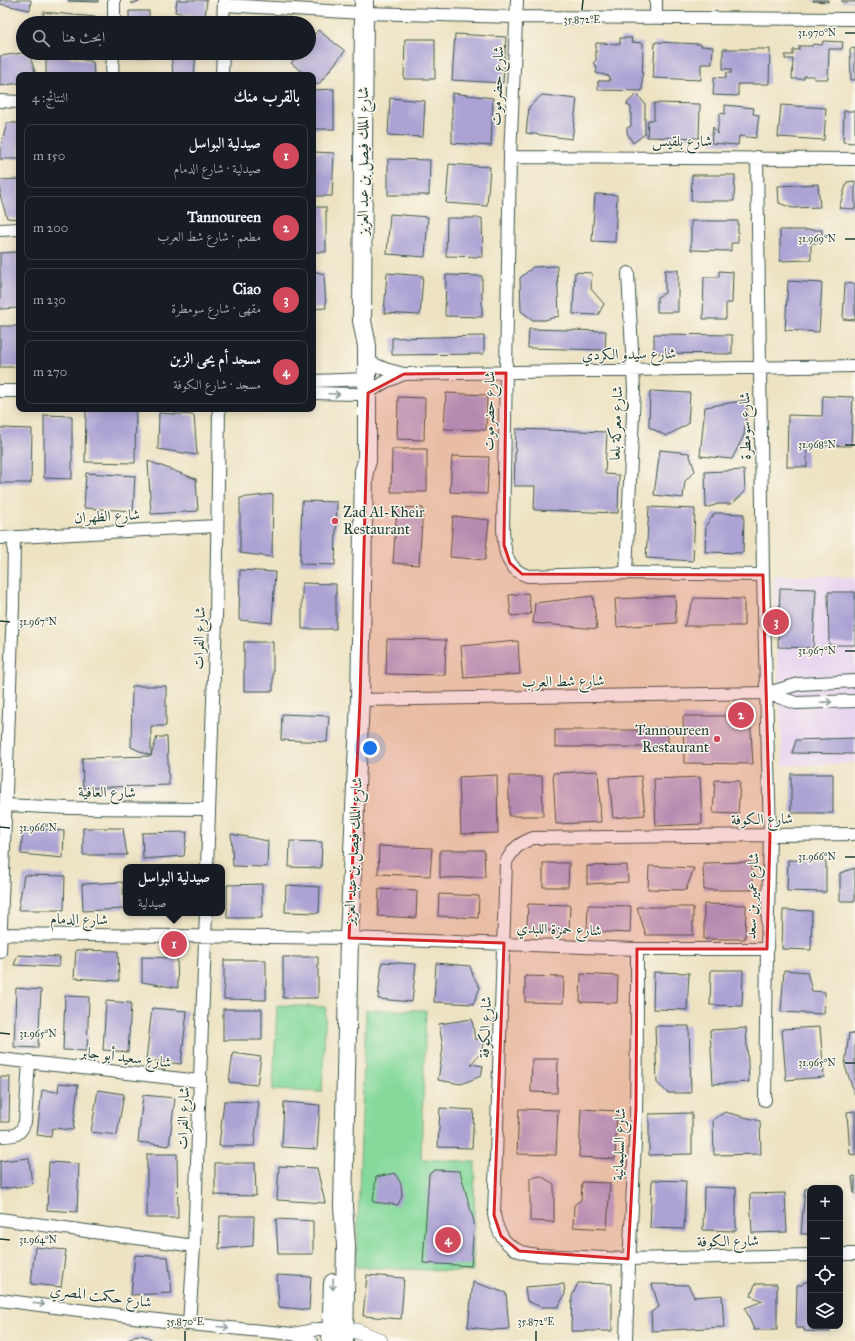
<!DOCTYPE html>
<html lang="ar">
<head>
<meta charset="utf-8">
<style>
	body { margin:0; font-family:"IM FELL Great Primer",Amiri,serif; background:#20242c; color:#f1f3f6; direction:rtl }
	.controls { position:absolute; right:12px; bottom:12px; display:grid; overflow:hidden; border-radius:8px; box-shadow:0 2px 10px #0003 }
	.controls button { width:36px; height:36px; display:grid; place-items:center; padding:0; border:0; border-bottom:1px solid #363941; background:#171b24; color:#f1f3f6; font:20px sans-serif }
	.you { position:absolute; left:370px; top:748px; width:14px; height:14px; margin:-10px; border:3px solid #fff; border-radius:50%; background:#1a73e8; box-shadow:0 0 0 6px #1a73e833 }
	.badge { display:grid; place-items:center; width:26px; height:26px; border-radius:50%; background:#d1495b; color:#fff; font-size:13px; font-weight:700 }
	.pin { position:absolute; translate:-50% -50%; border:2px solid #fff; box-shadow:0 1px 4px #0006 }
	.popup { position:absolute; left:123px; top:864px; width:102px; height:52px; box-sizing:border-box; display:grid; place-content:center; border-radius:8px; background:#171b24; filter:drop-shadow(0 1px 3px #0005); font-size:13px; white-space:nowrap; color:#9ea1a6 }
	.popup b { font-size:15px; color:#f1f3f6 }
	.popup::after { content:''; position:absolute; left:50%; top:100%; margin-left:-8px; border:8px solid transparent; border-top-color:#171b24 }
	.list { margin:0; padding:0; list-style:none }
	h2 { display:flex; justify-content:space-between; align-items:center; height:52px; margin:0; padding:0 16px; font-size:17px }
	h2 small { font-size:13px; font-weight:400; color:#9ea1a6 }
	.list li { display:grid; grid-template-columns:26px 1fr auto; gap:12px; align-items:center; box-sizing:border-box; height:64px; margin:0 8px 8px; padding:0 8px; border:1px solid #363941; border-radius:8px }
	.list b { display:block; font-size:15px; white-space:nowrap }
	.list p { margin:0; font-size:13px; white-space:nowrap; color:#9ea1a6 }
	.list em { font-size:13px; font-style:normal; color:#9ea1a6 }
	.icon { flex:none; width:22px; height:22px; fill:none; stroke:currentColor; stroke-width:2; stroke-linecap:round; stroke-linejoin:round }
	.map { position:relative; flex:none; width:855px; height:1341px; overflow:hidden; direction:ltr }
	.search { position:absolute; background:#171b24; box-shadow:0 2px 10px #0003; left:16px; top:16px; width:300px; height:44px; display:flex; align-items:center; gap:10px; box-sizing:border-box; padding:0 14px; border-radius:22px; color:#9ea1a6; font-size:15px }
	.panel { position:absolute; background:#171b24; box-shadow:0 2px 10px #0003; left:16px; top:72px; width:300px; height:340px; border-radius:8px; direction:rtl }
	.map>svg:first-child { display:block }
	.built { fill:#e6d2f0 }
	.green { fill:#85d99b; stroke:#528b68 }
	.building { fill:#aca3d4 }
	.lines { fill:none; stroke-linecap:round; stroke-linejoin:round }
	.minor-casing { stroke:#3e5649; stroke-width:14 }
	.tertiary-casing { stroke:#3e5649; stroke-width:16 }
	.secondary-casing { stroke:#3e5649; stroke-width:20 }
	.minor { stroke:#fff; stroke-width:12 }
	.tertiary { stroke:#fff; stroke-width:15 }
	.secondary { stroke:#fff; stroke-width:18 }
	.oneway { stroke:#8f9e9a }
	.marked { fill:#d62828; fill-opacity:0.2; stroke:#d62828; stroke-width:3; stroke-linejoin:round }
	.ticks { fill:none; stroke:#1f3d34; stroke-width:1.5 }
	.poi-dot { fill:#d1495b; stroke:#fbf7ec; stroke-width:1.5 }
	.labels { text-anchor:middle; stroke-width:3; stroke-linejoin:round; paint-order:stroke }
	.street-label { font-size:15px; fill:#1f3d34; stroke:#fbf7ec }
	.poi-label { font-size:15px; fill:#1f3d34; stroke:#fbf7ec; text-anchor:start }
	.ticks-label { font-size:10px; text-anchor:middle; fill:#1f3d34; stroke:#fbf7ec; stroke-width:3; stroke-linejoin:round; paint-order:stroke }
</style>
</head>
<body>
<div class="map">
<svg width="855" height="1341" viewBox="0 0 855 1341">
	<rect width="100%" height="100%" fill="#fbf7ec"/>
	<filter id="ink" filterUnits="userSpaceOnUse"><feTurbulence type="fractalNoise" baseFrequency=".025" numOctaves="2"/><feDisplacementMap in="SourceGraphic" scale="8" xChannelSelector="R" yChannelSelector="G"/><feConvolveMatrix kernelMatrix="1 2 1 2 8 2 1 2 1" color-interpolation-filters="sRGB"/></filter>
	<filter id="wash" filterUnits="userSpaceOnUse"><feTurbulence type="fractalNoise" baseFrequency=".012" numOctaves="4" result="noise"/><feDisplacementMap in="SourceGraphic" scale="16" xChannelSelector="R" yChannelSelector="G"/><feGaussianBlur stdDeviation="0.9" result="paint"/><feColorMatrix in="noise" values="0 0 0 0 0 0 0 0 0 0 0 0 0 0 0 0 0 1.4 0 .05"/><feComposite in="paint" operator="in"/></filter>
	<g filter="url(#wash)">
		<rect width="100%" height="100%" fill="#ede3c3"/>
		<!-- built -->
		<path class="built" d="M773 575 855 577V763L783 766Z"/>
		<!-- green -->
		<path class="green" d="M277 1005 326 1007 322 1092 273 1090Z
			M366 1010H426L421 1159 475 1162 473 1272 356 1267Z"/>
		<g id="blocks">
			<!-- building -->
			<path class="building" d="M0 0H31L30 10 0 4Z
				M68 0H98V2L68 1Z
				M132 0H141L132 4Z
				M177 0H207L205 17 175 12Z
				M813 0H828V2L813 1Z
				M842 0H855V2H842Z
				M129 11H149V23H129Z
				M43 12 95 17 96 23H45Z
				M318 30 345 51 318 85 313 81V75H306L291 63 300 53H309V41Z
				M455 34 506 37 503 83 452 80Z
				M620 38H632L631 42 643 43 642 91 598 90V81H610L609 76 596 73 597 67 593 63 596 60V43L620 44Z
				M405 39H435V79H404Z
				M823 41 843 42 842 49H829L828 79H814V76H804V79H792L793 59H785V55H793V50H799V46H812L813 44 822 45Z
				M655 42 701 44V46L713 47 712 64H701V80L653 78Z
				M855 48V80H851L850 49Z
				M723 49H770L769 84H738V96L713 95 714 77 726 78V73H731V69H723Z
				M22 53H29L36 75H19V83L0 86V56Z
				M46 53H54L93 62 94 75H46Z
				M129 53H149V57H129Z
				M171 53H196L194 75H173Z
				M334 89V129H313V90Z
				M452 93 493 98 491 146 452 143Z
				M637 94 645 104V134L633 143 627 133V128L631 126V107L627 105 628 102Z
				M542 95 577 99 572 139 526 133 529 107Z
				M390 98 425 101 423 137 388 135Z
				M654 103 700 104 699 138 647 137 648 120H654Z
				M725 105 754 108 753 114 759 115 756 138 739 136 738 145 711 143 713 127 717 134 720 113 725 114Z
				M781 105 826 108 824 140 778 137Z
				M844 111H855V143L843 142Z
				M7 123H19V159H0V150Z
				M313 152 334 153 332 196H313Z
				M388 159 430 160 429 195H388Z
				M449 164 490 167 487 206 446 203Z
				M692 175H735L734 201H691Z
				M19 179V219L7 218 0 195V180Z
				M855 181V209L839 208 847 182Z
				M818 184 820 207 792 208 779 203 778 186Z
				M595 194 617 195 615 242 592 241Z
				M313 207H326V252H313Z
				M390 214 428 217 425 257 387 254Z
				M447 218H482L483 257 446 256Z
				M691 221H738V243H731V251L691 250Z
				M780 230H822V243H811V260L780 261Z
				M17 252 19 308 0 309V253Z
				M557 266 559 316 545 320H533L521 311 520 278 533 267Z
				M665 270H678V312H657V297L665 293Z
				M313 271 324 274 326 308 313 309Z
				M719 271 733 272 732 303H726V319H703L704 277H719Z
				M575 272 592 273 591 289 604 304 598 315 573 314Z
				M387 273 423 276 420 315 384 313Z
				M446 275 482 276V317L445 316Z
				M788 281 822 283 819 332 785 330Z
				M845 283 855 284V320L843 319Z
				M0 326H19V367H0Z
				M529 329 606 331 605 350 528 348Z
				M654 334 732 335V354L654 353Z
				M484 336V354L392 355V338Z
				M650 391 690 393 688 424 666 436 649 427Z
				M446 393 487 395 486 430 444 429Z
				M823 396 853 397 851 446 807 445V467H787L788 415 822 416Z
				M398 397 425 398 424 440 397 439Z
				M748 400 744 435 732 459 700 456 705 407Z
				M86 409H136L135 463 85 462Z
				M159 413 194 415 197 455 158 449Z
				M44 415 72 416V479L44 478Z
				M0 428 32 429 31 483H0Z
				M516 429 607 432 605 474 619 475 618 513 534 510 535 486H514Z
				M392 449H427V492H391Z
				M660 450 689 453 695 471 685 481 683 498 654 495Z
				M452 456 489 457 487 494 450 492Z
				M148 461 196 479 198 511 151 514Z
				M744 470 745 492 732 504H718L706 508 705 472Z
				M86 473 135 476 133 511 84 508Z
				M273 494 272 557 240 553V498Z
				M302 501 337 502 335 565 300 564Z
				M397 507 423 508 419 565 393 563Z
				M649 507 695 509 693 561 646 558Z
				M715 513 744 514 743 553 705 552 706 525Z
				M453 516 489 520 485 560 450 557Z
				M240 570 275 572 272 623 239 620Z
				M302 583 336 584V629H302Z
				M780 588 816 589 813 648 778 647Z
				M828 592H855V645H829Z
				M528 593 531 614 511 616 509 595Z
				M593 596 597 629 533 623 535 603Z
				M675 596 676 623 617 627 615 599Z
				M694 598 744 599V626H684Z
				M387 639 446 640 445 675 386 674Z
				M518 641 520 674 464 678 461 646Z
				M244 642H273V691H244Z
				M132 686H166V726H151V756L131 747Z
				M282 714 329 716 327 742 281 740Z
				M683 716H750L753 764 684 763Z
				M555 730H668V747H555Z
				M157 737H167L169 785 83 788 82 758 151 756Z
				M855 738V754L792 753 796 740Z
				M598 771 601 822 556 824 553 773Z
				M791 774H833V813H791Z
				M497 775 498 833 461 834 459 777Z
				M509 776H542L543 816H509Z
				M641 776 645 815 613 818 609 778Z
				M700 777 702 824 656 826 654 779Z
				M715 780 740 781 738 814 713 813Z
				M23 828 64 831 63 858 21 854Z
				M83 828H123L127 855H83Z
				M187 832 184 856 143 859 142 833Z
				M231 834 268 841 267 867 233 866Z
				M290 841 322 842 321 868 289 867Z
				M379 846 432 848 430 876 378 874Z
				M440 850H484L485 877 440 878Z
				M788 860 826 861V892L787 891Z
				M752 862V890H704L703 863Z
				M543 863H569L568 887H543Z
				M627 865 628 882 587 884V866Z
				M649 866 694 868 686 890 648 889Z
				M855 868V901H840V873Z
				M24 875 65 876 64 910H18Z
				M123 882 124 909 83 911 82 884Z
				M262 884V918H227V885Z
				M286 885 320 887 319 913 285 912Z
				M379 889 417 891 416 918 378 916Z
				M439 894 479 896 478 918 438 916Z
				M528 904 570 905 569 931 527 930Z
				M704 904 746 905 745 939H704Z
				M588 905 631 906 630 933 587 931Z
				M637 907H693V935H646Z
				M783 910 812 911 811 950 782 949Z
				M76 950 118 951 119 981 74 978Z
				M18 955 60 957 59 967 14 965Z
				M142 957 177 958 178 988 142 982Z
				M283 957H318V998H283Z
				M224 960H266V1000L224 999Z
				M382 962 416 964 412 1002 378 999Z
				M436 963 470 966 473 976 480 988 473 1004 434 1002Z
				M711 970H743L742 1006 710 1005Z
				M784 970 807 972 812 991 825 992 824 1014 781 1012Z
				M654 972 689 973 687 1010 653 1009Z
				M581 974 618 976 617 1003 580 1002Z
				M525 976 564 977 563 1003 525 1002Z
				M16 988 41 990 38 1048 14 1047Z
				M65 996 89 997 87 1051 63 1050Z
				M106 1001 131 1003 128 1052 103 1050Z
				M152 1008 187 1011 181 1064 146 1060Z
				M223 1009H262V1040H223Z
				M472 1019 475 1039 486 1040 479 1055 471 1064 483 1066 481 1076 461 1084 438 1080 443 1048 439 1024Z
				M655 1026H689L691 1093H668L657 1083Z
				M820 1027 824 1077 786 1080 782 1029Z
				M746 1028 749 1082 713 1084 710 1030Z
				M849 1033 855 1034V1095L845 1066Z
				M233 1053 261 1057 257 1085 229 1082Z
				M532 1059H558L557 1093 531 1092Z
				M0 1077H10L9 1122H0Z
				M59 1083 78 1085 73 1130 52 1128 51 1137 37 1135 42 1090 58 1092Z
				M98 1090 124 1094 117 1135 91 1132Z
				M143 1095 175 1098 169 1146 138 1142Z
				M224 1101 259 1102 254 1146H219Z
				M284 1102 320 1105 317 1149 282 1147Z
				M440 1108 474 1110 472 1148 438 1147Z
				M519 1109 558 1110 556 1155 517 1154Z
				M581 1109 617 1111 615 1159 579 1157Z
				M855 1111V1155L850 1154 847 1112Z
				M725 1112 760 1121 761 1154 714 1155 713 1120Z
				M692 1113V1154L649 1155V1114Z
				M147 1154H177L178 1218H147Z
				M29 1158 32 1185 0 1189V1161Z
				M49 1162 79 1164 77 1212 47 1210Z
				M215 1163H255L256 1196 215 1195Z
				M279 1166 317 1168 325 1203 277 1200Z
				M435 1170 460 1171 474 1222 471 1266 423 1263 429 1174Z
				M395 1173 401 1184 402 1196 398 1205 373 1202 376 1177Z
				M541 1176 554 1184V1222L530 1221V1178Z
				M855 1176V1194H854L852 1177Z
				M652 1180 686 1181 684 1229 650 1228Z
				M582 1182 610 1183 607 1229 573 1227 574 1205 581 1200Z
				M704 1187 736 1188V1231L703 1230Z
				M810 1188V1234H801L805 1189Z
				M785 1193 787 1232 752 1233 750 1194Z
				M220 1216H254L253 1246 219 1249Z
				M276 1219 313 1221V1254H278Z
				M35 1247 66 1250 61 1287 31 1284Z
				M135 1255 168 1257 172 1293 131 1295Z
				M277 1275 311 1277 309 1310 279 1307Z
				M367 1275 404 1278 401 1319 363 1316Z
				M473 1282 506 1293 509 1329 494 1330 468 1327Z
				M804 1282H810V1326H830V1332L804 1331V1328H796L797 1285H802Z
				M578 1283 612 1284V1331H571L572 1296Z
				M564 1284 565 1294 558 1307H541L527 1301 525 1287Z
				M652 1284 688 1285 694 1297 722 1295 724 1327 652 1331 651 1312 659 1307Z
				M755 1284H777V1330H754L745 1308 763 1301 751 1296Z
				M140 1335 147 1337 155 1341H126L134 1336Z"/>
		</g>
	</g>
	<g filter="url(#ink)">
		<use href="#blocks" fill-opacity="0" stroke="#3e5649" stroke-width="1"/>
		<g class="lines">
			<defs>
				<path id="minor" d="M517 0 510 157 503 529C504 549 505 569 528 576L626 573 763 575
					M224 5 363 13 516 17 855 19
					M656 17V0
					M114 23V0
					M223 23 224 0
					M112 75 113 53
					M222 75 223 53
					M0 101 19 102
					M510 157 855 159
					M757 157 763 575 770 835 767 949 765 1100
					M0 230 19 229
					M367 361 385 369 404 374 855 366
					M313 381 368 379
					M0 391H19
					M313 393 356 394 368 393 385 382 404 374
					M0 538 217 526
					M626 573 634 390 628 273
					M767 693 796 703 855 701
					M360 700 767 693 799 684 855 681
					M5 805 68 808 208 809
					M207 867 216 619 219 409
					M0 934 349 938 637 949H767
					M0 952 13 606 14 538
					M0 1059 200 1081
					M0 1136C15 1136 20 1136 25 1122L29 1061
					M0 1219 194 1246
					M840 1254H855
					M810 1255 628 1259 537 1255C511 1253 499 1240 494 1215L506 862C514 848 518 844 533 838L855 834
					M0 1300 189 1324 293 1334 311 1341
					M189 1324 194 1246 206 913
					M293 1334 318 1329H331
					M626 1341C628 1264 634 1187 636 1110 637 1056 637 1002 637 949"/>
				<path id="tertiary" d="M334 1329 357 1331 380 1341"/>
				<path id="secondary" d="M331 1341 333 1283
					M344 1341 346 1245 343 1207 349 938 360 700 364 471 367 461V346L362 321 364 0"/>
			</defs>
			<!-- minor casing -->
			<use href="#minor" class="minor-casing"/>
			<!-- tertiary casing -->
			<use href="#tertiary" class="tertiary-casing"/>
			<!-- secondary casing -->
			<use href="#secondary" class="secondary-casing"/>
			<!-- minor -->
			<use href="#minor" class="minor"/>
			<!-- tertiary -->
			<use href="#tertiary" class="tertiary"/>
			<!-- secondary -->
			<use href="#secondary" class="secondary"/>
		</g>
		<!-- one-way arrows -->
		<defs><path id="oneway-shaft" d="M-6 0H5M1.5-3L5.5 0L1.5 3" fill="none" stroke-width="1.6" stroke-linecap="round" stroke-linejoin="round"/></defs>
		<g class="oneway">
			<use href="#oneway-shaft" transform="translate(334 394) rotate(2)"/>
			<use href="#oneway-shaft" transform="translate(826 702) rotate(-2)"/>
			<use href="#oneway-shaft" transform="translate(465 942) rotate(-178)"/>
			<use href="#oneway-shaft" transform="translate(333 1284) rotate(92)"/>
			<use href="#oneway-shaft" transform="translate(39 1304) rotate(7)"/>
			<use href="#oneway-shaft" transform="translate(223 1327) rotate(5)"/>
		</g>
	</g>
	<!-- marked area -->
	<path class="marked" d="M506 373 504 545 510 563 522 574 763 575 770 835 767 949H637L636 1109 628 1259 519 1251 501 1236 494 1215 504 943 349 938 360 700 368 393 404 374Z"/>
	<!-- ticks -->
	<path class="ticks" d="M582 10 583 0M845 33H855M845 239H855M845 445H855M0 621 10 622M845 651H855M0 827 10 828M845 857H855M0 1033 10 1034M845 1063H855M0 1239 10 1240M185 1341V1331M536 1341V1331"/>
	<!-- markers -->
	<g class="poi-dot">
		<circle cx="335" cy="521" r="4"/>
		<circle cx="717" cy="739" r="4"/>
	</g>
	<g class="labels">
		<!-- street labels -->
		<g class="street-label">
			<text transform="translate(497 86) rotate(-88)" y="5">شارع حضرموت</text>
			<text x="682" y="146">شارع بلقيس</text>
			<text transform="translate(363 161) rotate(-90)" y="5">شارع الملك فيصل بن عبد العزيز</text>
			<text transform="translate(629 354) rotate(-1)" y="5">شارع سيدو الكردي</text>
			<text transform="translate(489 411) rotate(-89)" y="5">شارع حضرموت</text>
			<text transform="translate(616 423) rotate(-88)" y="5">شارع معركة بلعا</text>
			<text transform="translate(745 426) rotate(-91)" y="5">شارع سومطرة</text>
			<text transform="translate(107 516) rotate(-3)" y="5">شارع الظهران</text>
			<text transform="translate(199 638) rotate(-88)" y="5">شارع الفرات</text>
			<text transform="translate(563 681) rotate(-1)" y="5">شارع شط العرب</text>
			<text transform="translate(107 792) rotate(1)" y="5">شارع العافية</text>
			<text transform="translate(762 819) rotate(-1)" y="5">شارع الكوفة</text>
			<text transform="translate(353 851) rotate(-87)" y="5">شارع الملك فيصل بن عبد العزيز</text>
			<text transform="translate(752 896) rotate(-88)" y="5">شارع عمير بن سعد</text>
			<text transform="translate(79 919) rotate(1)" y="5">شارع الدمام</text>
			<text transform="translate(559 929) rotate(2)" y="5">شارع حمزة اللبدي</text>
			<text transform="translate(485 1027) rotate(-88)" y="5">شارع الكوفة</text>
			<text transform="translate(126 1057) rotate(7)" y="5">شارع سعيد أبو جابر</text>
			<text transform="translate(183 1118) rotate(-88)" y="5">شارع الفرات</text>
			<text transform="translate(619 1144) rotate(-88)" y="5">شارع السليمانية</text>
			<text transform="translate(728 1241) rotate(-1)" y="5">شارع الكوفة</text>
			<text transform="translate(101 1296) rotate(7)" y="5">شارع حكمت المصري</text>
		</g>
		<!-- poi labels -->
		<g class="poi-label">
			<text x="343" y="517">Zad Al-Kheir<tspan x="343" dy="17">Restaurant</tspan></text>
			<text x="709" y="735" text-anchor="end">Tannoureen<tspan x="709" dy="17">Restaurant</tspan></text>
		</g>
	</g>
	<g class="ticks-label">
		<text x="582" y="23">35.872°E</text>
		<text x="817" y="36">31.970°N</text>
		<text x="817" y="242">31.969°N</text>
		<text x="817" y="448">31.968°N</text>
		<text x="38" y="625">31.967°N</text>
		<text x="817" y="654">31.967°N</text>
		<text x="38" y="831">31.966°N</text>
		<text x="817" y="860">31.966°N</text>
		<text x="38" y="1037">31.965°N</text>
		<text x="817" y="1066">31.965°N</text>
		<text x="38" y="1243">31.964°N</text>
		<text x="185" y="1325">35.870°E</text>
		<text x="536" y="1325">35.872°E</text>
	</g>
</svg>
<div class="controls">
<button>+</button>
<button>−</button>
<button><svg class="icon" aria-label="locate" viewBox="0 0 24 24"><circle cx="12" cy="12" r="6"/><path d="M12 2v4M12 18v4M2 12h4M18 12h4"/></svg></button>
<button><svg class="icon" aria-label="layers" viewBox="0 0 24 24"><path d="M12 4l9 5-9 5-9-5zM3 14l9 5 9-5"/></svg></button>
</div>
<div class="you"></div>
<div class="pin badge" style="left:174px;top:944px">1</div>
<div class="popup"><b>صيدلية البواسل</b>صيدلية</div>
<div class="pin badge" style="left:741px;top:715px">2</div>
<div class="pin badge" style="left:776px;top:622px">3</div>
<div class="pin badge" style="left:448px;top:1240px">4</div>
<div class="search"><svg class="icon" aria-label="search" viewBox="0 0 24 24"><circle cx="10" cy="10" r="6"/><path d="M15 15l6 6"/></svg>ابحث هنا</div>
<section class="panel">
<h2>بالقرب منك<small>النتائج: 4</small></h2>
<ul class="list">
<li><span class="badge">1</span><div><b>صيدلية البواسل</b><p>صيدلية · شارع الدمام</p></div><em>150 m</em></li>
<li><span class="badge">2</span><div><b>Tannoureen</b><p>مطعم · شارع شط العرب</p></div><em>200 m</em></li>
<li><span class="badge">3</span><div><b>Ciao</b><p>مقهى · شارع سومطرة</p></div><em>230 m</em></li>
<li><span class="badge">4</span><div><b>مسجد أم يحى الزبن</b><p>مسجد · شارع الكوفة</p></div><em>270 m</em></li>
</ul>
</section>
</div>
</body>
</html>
